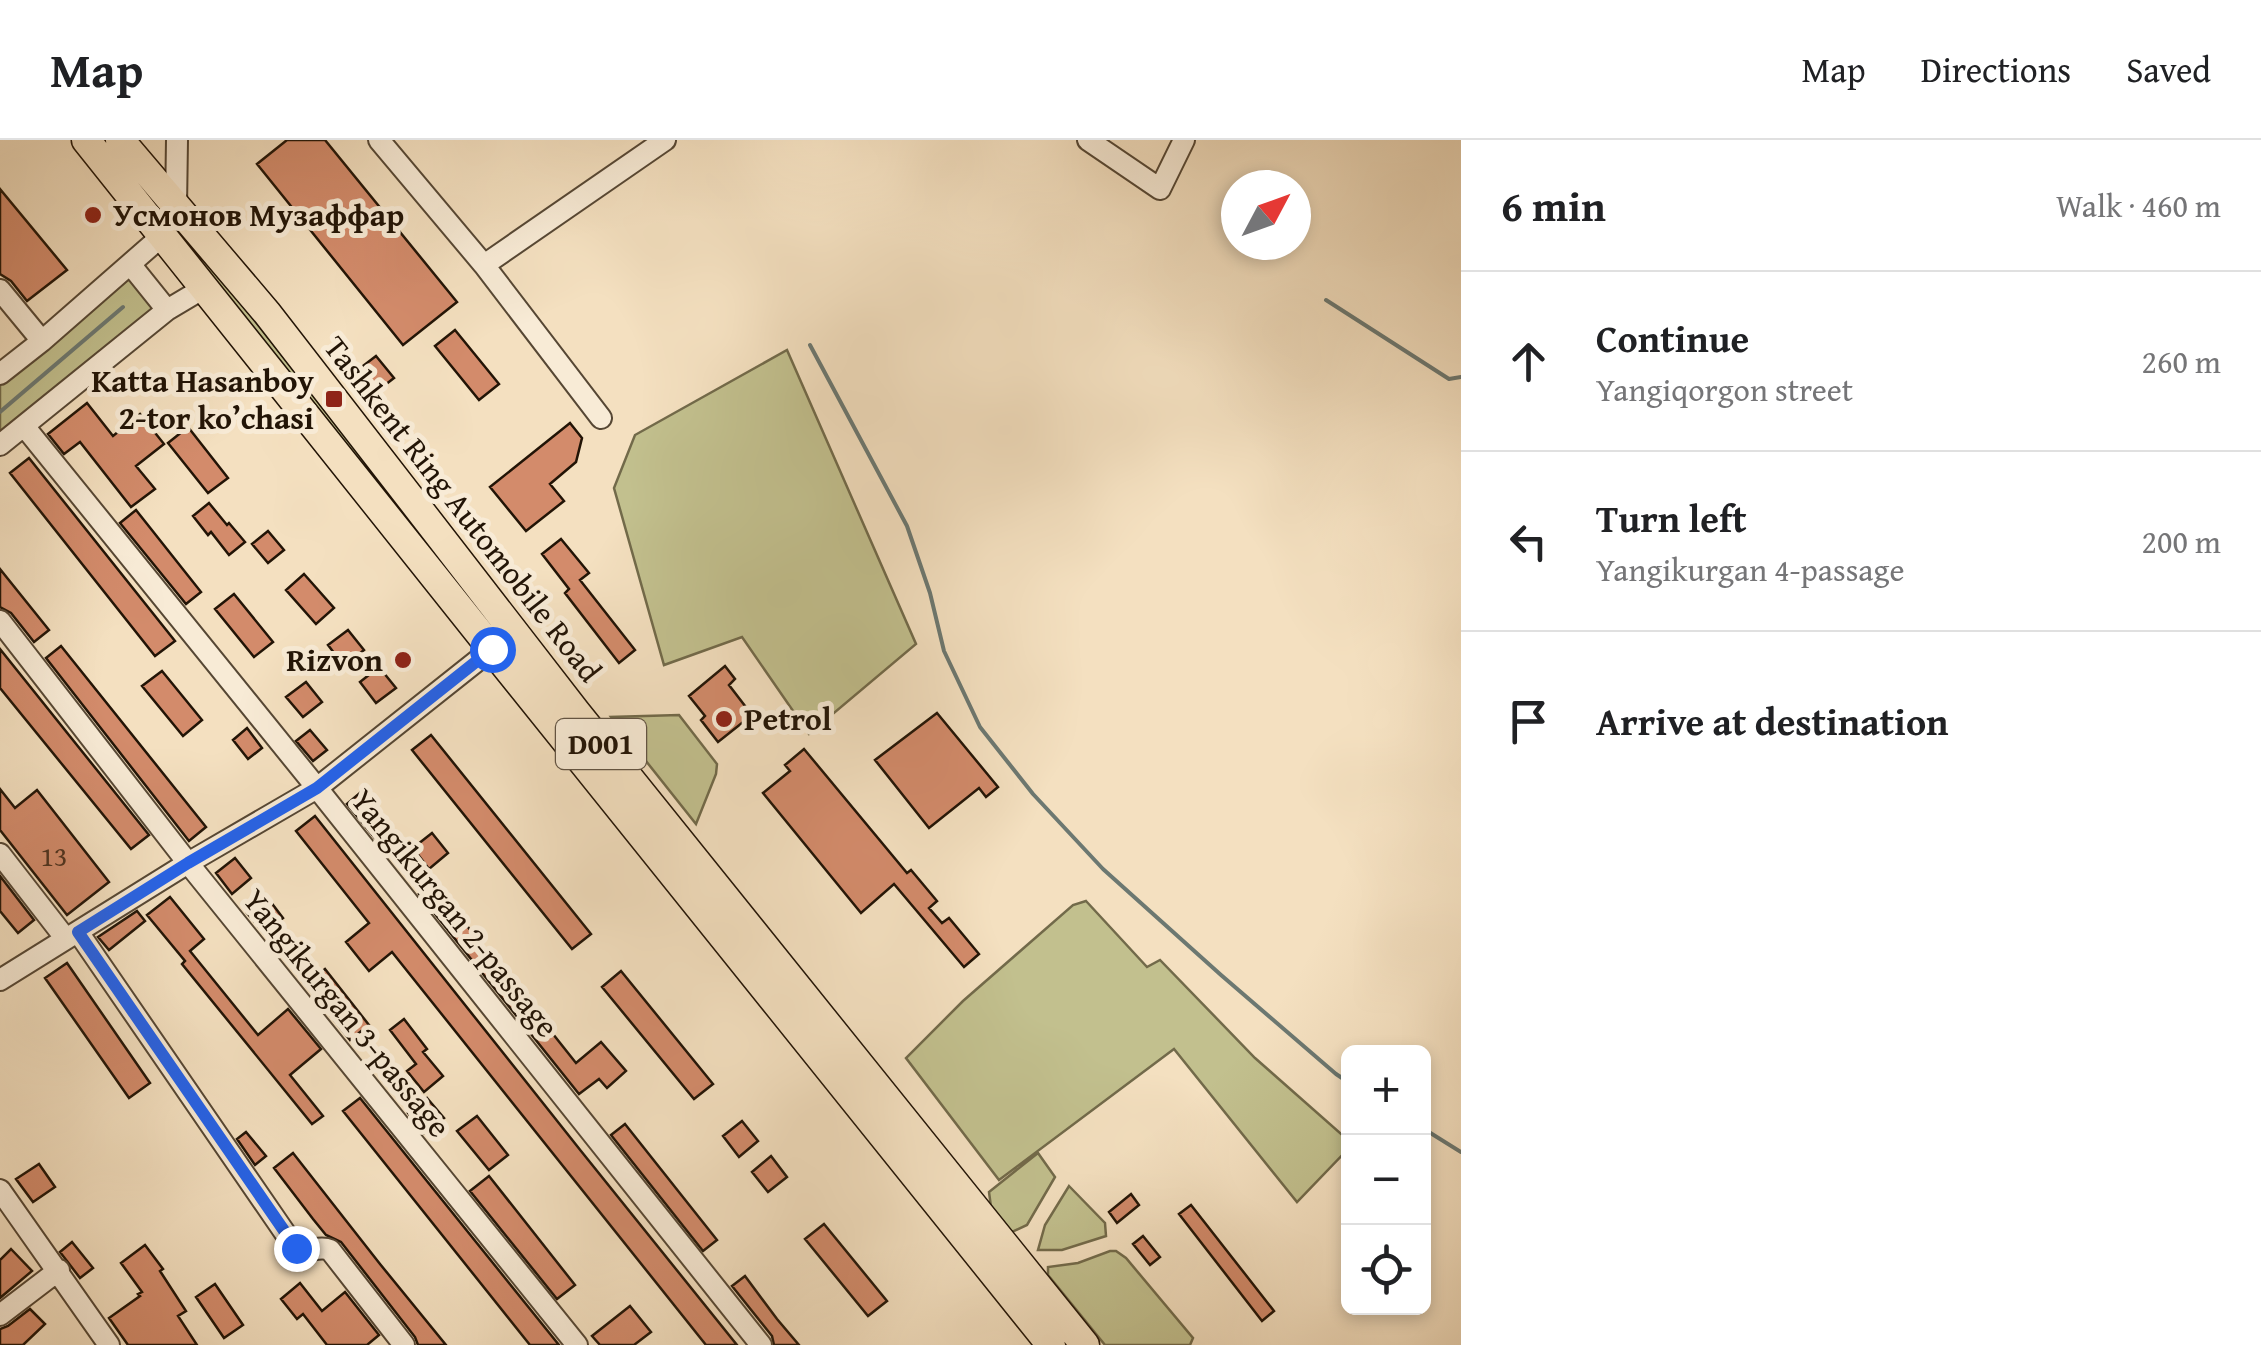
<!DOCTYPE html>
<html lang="en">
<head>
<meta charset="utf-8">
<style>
	body { margin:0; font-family:"Gentium Book Plus",serif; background:#f6f6f6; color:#202124 }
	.controls { position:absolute; right:30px; bottom:30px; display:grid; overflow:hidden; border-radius:15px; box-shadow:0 5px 15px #0003 }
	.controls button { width:90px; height:90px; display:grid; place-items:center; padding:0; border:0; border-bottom:2px solid #e0e0e0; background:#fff; color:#202124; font:50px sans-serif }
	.compass { position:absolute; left:1221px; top:30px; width:90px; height:90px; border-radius:50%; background:#fff; box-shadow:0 5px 15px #0003; rotate:49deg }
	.stop { position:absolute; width:30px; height:30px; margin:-22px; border:8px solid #2563eb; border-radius:50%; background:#fff }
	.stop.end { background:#2563eb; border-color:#fff; box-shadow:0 2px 10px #0008 }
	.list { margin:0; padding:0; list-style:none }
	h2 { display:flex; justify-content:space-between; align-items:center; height:130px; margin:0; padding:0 40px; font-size:42px }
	h2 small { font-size:32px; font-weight:400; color:#757577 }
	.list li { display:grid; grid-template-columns:65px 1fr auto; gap:30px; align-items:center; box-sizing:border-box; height:180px; padding:0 40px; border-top:2px solid #e0e0e0 }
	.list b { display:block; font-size:38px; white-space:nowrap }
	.list p { margin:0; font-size:32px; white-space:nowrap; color:#757577 }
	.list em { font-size:32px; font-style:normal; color:#757577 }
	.icon { flex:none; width:55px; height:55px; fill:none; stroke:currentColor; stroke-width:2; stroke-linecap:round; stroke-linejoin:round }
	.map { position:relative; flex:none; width:1461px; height:1205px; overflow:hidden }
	header { display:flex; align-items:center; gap:60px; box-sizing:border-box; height:140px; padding:0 50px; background:#fff; border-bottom:2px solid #e0e0e0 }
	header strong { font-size:48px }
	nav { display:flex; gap:55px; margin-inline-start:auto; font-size:35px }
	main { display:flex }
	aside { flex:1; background:#fff }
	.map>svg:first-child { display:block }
	.green { fill:#c2c08e; stroke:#726a4a; stroke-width:2.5 }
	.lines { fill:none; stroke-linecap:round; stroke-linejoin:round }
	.stream { stroke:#6c7871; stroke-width:4 }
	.building { fill:#d38b6b; stroke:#221406; stroke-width:2.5 }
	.minor-casing { stroke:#564734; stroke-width:24 }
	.highway-casing { stroke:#221406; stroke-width:31 }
	.minor { stroke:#f8ebd6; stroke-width:20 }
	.highway { stroke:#f4e0c0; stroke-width:28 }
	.route { stroke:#2563eb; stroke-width:12 }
	.poi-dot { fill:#8f2418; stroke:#f8ebd6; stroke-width:4 }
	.labels { text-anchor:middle; stroke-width:10; stroke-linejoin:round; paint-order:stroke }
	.number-label { font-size:28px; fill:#4e321f }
	.shield { fill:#f8ebd6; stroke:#625444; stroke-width:2.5 }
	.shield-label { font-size:30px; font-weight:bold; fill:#221406 }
	.poi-label { font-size:32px; font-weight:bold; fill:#221406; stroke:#f8ebd6; text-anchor:start }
	.street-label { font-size:32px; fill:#221406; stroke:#f8ebd6 }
</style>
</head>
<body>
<header>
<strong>Map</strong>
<nav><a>Map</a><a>Directions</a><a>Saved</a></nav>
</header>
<main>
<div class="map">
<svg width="1461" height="1205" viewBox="0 0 1461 1205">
	<rect width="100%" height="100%" fill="#f4e0c0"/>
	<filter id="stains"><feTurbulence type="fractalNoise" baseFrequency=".002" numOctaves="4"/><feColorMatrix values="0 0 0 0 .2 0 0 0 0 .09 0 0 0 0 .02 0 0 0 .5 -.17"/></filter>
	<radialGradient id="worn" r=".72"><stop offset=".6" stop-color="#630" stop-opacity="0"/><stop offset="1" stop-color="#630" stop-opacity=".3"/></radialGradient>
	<!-- green -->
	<path class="green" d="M185 107 197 108 878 965 860 956Z
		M128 137 155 171 0 295V240Z
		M787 210 916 504 809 594 742 497 664 525 614 348 635 295Z
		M679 575 717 624 716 634 696 684 611 577Z
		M1086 761 1147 827 1160 820 1255 918 1348 1000V1009L1297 1062 1174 909 999 1040 906 918 963 861 1073 765Z
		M1038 1013 1055 1037 1027 1085 1012 1092 991 1067 989 1052Z
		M1069 1046 1105 1083 1106 1096 1062 1110H1038L1045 1085Z
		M1110 1111H1116L1126 1118 1193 1198 1190 1205H1105L1048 1135V1127L1078 1123Z"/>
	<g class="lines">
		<!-- stream -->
		<path class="stream" d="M1326 160 1449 239 1461 237
			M810 205 907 386 930 453 944 511 980 587 1033 654 1103 729 1221 835 1336 934 1348 942
			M0 272 123 167
			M1424 989 1461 1012"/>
	</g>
	<!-- building -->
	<path class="building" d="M287 0H325L457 162 403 205 257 24Z
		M0 49 67 130 27 161 11 141 0 134Z
		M455 190 499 244 479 260 435 206Z
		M376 216 394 238 363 262 346 239Z
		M87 263 113 296 140 274 164 304 136 326 155 349 131 367 80 302 64 314 48 294Z
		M570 283 582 298 576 322 550 344 564 361 526 391 490 347Z
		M188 287 228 338 208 353 168 303Z
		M29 318 175 501 155 516 10 333Z
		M209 363 227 385 229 383 245 402 229 415 211 392 208 395 193 376Z
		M136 370 201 452 186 464 120 383Z
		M268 391 284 410 268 423 252 404Z
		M561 399 589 433 580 440 635 510 619 523 565 453 569 449 542 414Z
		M0 429 49 490 34 502 11 473 0 467Z
		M304 434 334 468 316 484 286 450Z
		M234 454 273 502 254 517 215 469Z
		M348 490 364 510 344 526 328 505Z
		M61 506 206 687 189 701 46 518Z
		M0 509 149 695 131 709 0 548Z
		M725 526 735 539 729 545 752 575 718 602 701 580 705 576 689 556Z
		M379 527 396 548 376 563 360 542Z
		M162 531 202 580 183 596 142 546Z
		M306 542 322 562 303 577 286 557Z
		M937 573 998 647 986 657 979 648 929 688 875 620Z
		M247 588 262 608 248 619 233 600Z
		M310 590 327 610 313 621 296 601Z
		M431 595 591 794 572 809 412 610Z
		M804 609 907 733 911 730 937 761 929 768 942 783 949 778 979 814 964 827 894 744 861 773 763 653 790 631 785 625Z
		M0 649 15 668 37 650 109 742 67 775 0 690Z
		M361 652 401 702 387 713 347 664Z
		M315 676 581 1011 737 1205H706L392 812 369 831 346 802 369 783 296 691Z
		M432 693 448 713 429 729 413 708Z
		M235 718 251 738 232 754 216 733Z
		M0 736 34 780 18 793 0 771Z
		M433 743 576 923 601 902 626 931 607 948 599 939 579 954 419 754Z
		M170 757 204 799 190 811 258 895 288 869 321 909 290 935 323 976 312 984 182 824 185 821 147 775Z
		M267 757 283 778 264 793 247 773Z
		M137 771 145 781 109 810 98 797Z
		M67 823 150 943 129 958 45 838Z
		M325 829 369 885 350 900 306 844Z
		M621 831 713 944 694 959 602 847Z
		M404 879 427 909 423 912 443 936 424 952 407 931 416 924 390 890Z
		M360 958 559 1205H530L343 971Z
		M427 958 444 978 424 993 408 973Z
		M477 976 508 1015 489 1030 457 991Z
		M742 981 758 1001 739 1017 723 996Z
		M625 984 717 1100 703 1111 611 995Z
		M246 992 266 1016 255 1025 237 999Z
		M293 1013 380 1124 446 1205H418L415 1197 341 1102 326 1095 313 1079 274 1028Z
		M771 1016 787 1037 768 1052 752 1032Z
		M39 1024 55 1047 33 1062 16 1039Z
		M489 1036 575 1145 557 1159 470 1051Z
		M1131 1054 1139 1065 1117 1083 1109 1072Z
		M1191 1065 1274 1171 1262 1181 1179 1074Z
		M824 1084 887 1161 868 1176 805 1099Z
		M1143 1096 1160 1117 1150 1125 1133 1104Z
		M72 1102 93 1128 80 1138 60 1112Z
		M145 1105 163 1129 160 1131 186 1171 178 1176 197 1205H128L109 1178 140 1156 138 1154 142 1152 121 1123Z
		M11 1109 32 1131 0 1158V1120Z
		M745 1136 777 1179 799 1205H774L772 1196 732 1146Z
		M300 1143 322 1171 345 1152 379 1195 367 1205H327L303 1174 297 1179 281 1159Z
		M215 1144 243 1185 224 1198 196 1157Z
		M630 1166 651 1192 634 1205H600L592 1196Z
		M30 1169 45 1184 23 1205H0V1189L8 1186Z"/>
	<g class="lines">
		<defs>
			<path id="minor" d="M379 0 484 125 601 278
				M1088 0 1160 49 1184 0
				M176 67 177 0
				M130 124 167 170
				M484 125 665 0
				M0 150 42 201
				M0 234 42 201 162 96
				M24 286 317 648 761 1205
				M0 305 167 170 204 148
				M0 481 188 723 577 1205
				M0 714 66 799
				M78 792 296 1109C310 1114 318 1105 330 1110L404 1205
				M0 840 188 723 317 648 492 509
				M0 1050 109 1205
				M0 1175 59 1130"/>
			<path id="highway" d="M86 0 492 509 1051 1205
				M120 0 267 173 576 572 1085 1205"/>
		</defs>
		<!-- minor casing -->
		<use href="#minor" class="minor-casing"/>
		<!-- highway casing -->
		<use href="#highway" class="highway-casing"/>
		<!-- minor -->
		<use href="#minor" class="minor"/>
		<!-- highway -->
		<use href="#highway" class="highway"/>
	</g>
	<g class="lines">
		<!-- route -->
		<path class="route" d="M296 1108 78 792 188 723 317 648 492 509"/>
	</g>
	<!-- markers -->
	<g class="poi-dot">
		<circle cx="93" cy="75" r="10"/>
		<rect x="324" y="249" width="20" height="20" rx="5"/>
		<circle cx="403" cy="520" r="10"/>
		<circle cx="724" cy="579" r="10"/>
	</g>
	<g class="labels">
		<!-- number labels -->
		<g class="number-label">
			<text x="54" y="726">13</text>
		</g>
		<!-- shield labels -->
		<rect class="shield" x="556" y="579" width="90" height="50" rx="8"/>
		<g class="shield-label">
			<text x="601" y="614">D001</text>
		</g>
		<!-- poi labels -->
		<g class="poi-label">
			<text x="113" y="86">Усмонов Музаффар</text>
			<text x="314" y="252" text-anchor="end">Katta Hasanboy<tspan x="314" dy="37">2-tor ko’chasi</tspan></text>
			<text x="383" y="531" text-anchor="end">Rizvon</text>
			<text x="744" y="590">Petrol</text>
		</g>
		<!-- street labels -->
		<g class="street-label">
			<text transform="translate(463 369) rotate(52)" y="11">Tashkent Ring Automobile Road</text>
			<text transform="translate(455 773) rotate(51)" y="11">Yangikurgan 2-passage</text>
			<text transform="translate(347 873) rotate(51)" y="11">Yangikurgan 3-passage</text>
		</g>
	</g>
	<rect width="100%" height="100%" filter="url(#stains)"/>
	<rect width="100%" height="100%" fill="url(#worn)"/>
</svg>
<div class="controls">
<button>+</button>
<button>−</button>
<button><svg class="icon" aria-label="locate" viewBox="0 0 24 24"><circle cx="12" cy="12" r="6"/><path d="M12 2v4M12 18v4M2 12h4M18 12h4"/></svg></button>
</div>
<svg class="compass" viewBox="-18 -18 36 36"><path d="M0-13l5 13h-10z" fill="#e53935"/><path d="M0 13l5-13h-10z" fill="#757577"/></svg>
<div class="stop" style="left:492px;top:509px"></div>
<div class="stop end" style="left:296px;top:1108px"></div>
</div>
<aside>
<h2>6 min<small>Walk · 460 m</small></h2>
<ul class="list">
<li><svg class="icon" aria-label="ahead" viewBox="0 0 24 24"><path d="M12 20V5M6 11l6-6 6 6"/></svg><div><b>Continue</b><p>Yangiqorgon street</p></div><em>260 m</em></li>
<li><svg class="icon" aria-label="left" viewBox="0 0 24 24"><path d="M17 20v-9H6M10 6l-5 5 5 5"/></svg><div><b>Turn left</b><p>Yangikurgan 4-passage</p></div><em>200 m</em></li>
<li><svg class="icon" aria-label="arrive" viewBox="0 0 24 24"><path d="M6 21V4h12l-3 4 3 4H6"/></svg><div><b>Arrive at destination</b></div></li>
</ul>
</aside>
</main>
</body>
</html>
